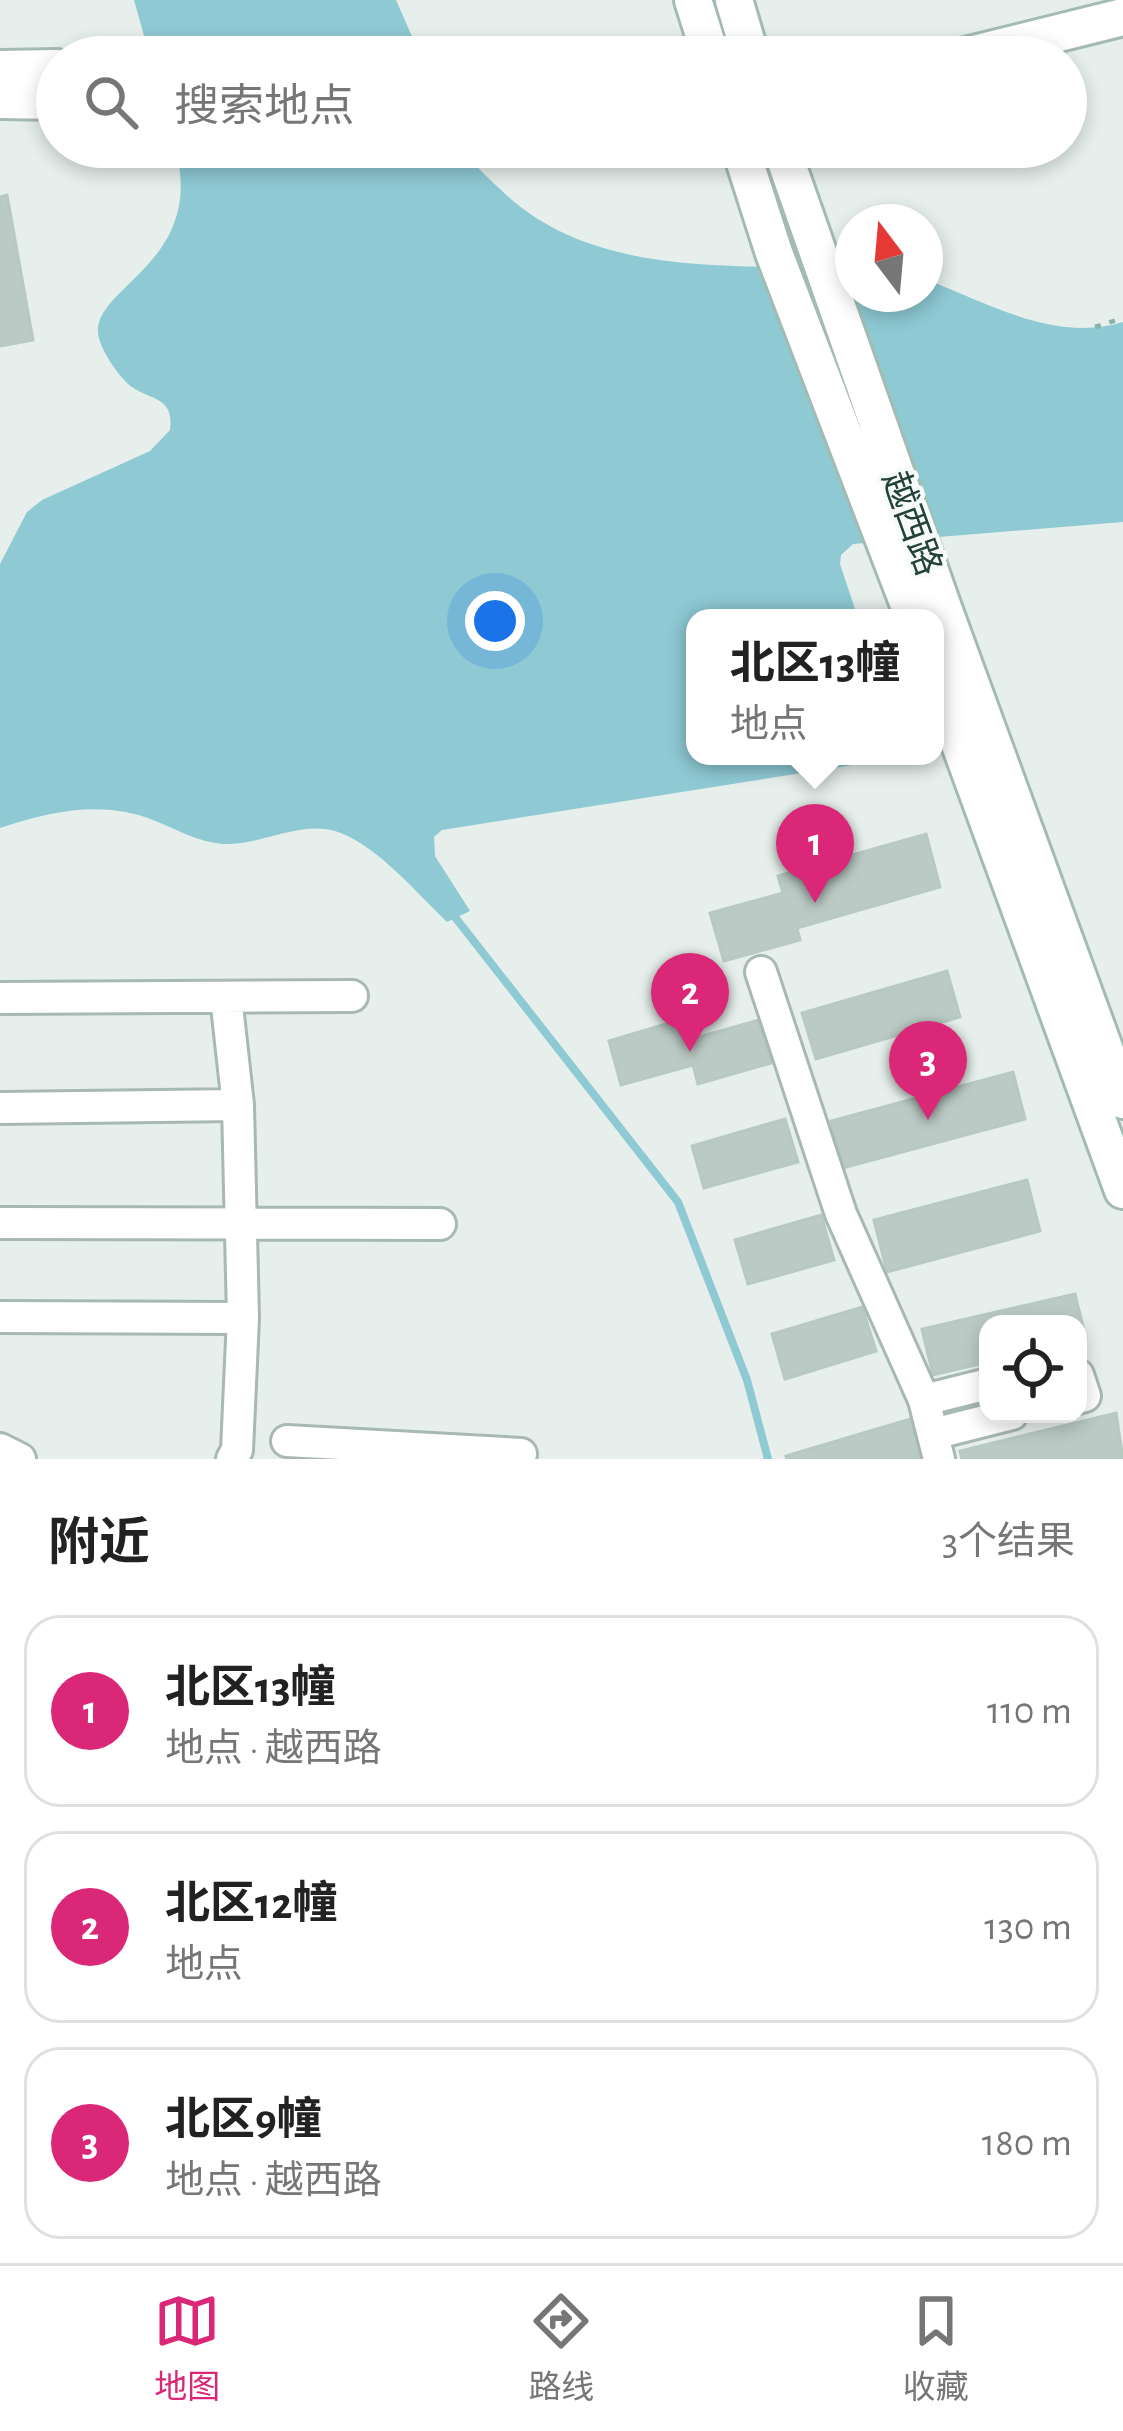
<!DOCTYPE html>
<html lang="zh">
<head>
<meta charset="utf-8">
<style>
	body { margin:0; font-family:"Alegreya Sans","Noto Sans SC",sans-serif; background:#f2f2f2; color:#222 }
	.controls { position:absolute; right:36px; bottom:36px; display:grid; overflow:hidden; border-radius:24px; box-shadow:0 6px 18px #0003 }
	.controls button { width:108px; height:108px; display:grid; place-items:center; padding:0; border:0; border-bottom:3px solid #e0e0e0; background:#fff; color:#222; font:60px sans-serif }
	.compass { position:absolute; left:835px; top:204px; width:108px; height:108px; border-radius:50%; background:#fff; box-shadow:0 6px 18px #0003; rotate:344deg }
	.you { position:absolute; left:495px; top:621px; width:42px; height:42px; margin:-30px; border:9px solid #fff; border-radius:50%; background:#1a73e8; box-shadow:0 0 0 18px #1a73e833 }
	.badge { display:grid; place-items:center; width:78px; height:78px; border-radius:50%; background:#db2777; color:#fff; font-size:39px; font-weight:700 }
	.pin { position:absolute; translate:-50% -99px; filter:drop-shadow(0 3px 6px #0008) }
	.pin::after { content:''; position:absolute; top:63px; width:42px; height:36px; background:inherit; clip-path:polygon(0 0,100% 0,50% 100%) }
	.popup { position:absolute; left:686px; top:609px; width:258px; height:156px; box-sizing:border-box; display:grid; place-content:center; border-radius:24px; background:#fff; filter:drop-shadow(0 3px 9px #0005); font-size:39px; white-space:nowrap; color:#767676 }
	.popup b { font-size:45px; color:#222 }
	.popup::after { content:''; position:absolute; left:50%; top:100%; margin-left:-24px; border:24px solid transparent; border-top-color:#fff }
	.list { margin:0; padding:0; list-style:none }
	h2 { display:flex; justify-content:space-between; align-items:center; height:156px; margin:0; padding:0 48px; font-size:51px }
	h2 small { font-size:39px; font-weight:400; color:#767676 }
	.list li { display:grid; grid-template-columns:78px 1fr auto; gap:36px; align-items:center; box-sizing:border-box; height:192px; margin:0 24px 24px; padding:0 24px; border:3px solid #e0e0e0; border-radius:36px }
	.list b { display:block; font-size:45px; white-space:nowrap }
	.list p { margin:0; font-size:39px; white-space:nowrap; color:#767676 }
	.list em { font-size:39px; font-style:normal; color:#767676 }
	.icon { flex:none; width:66px; height:66px; fill:none; stroke:currentColor; stroke-width:2; stroke-linecap:round; stroke-linejoin:round }
	.map { position:relative; flex:none; width:1123px; height:1459px; overflow:hidden }
	.search { position:absolute; background:#fff; box-shadow:0 6px 18px #0003; left:36px; right:36px; top:36px; height:132px; display:flex; align-items:center; gap:30px; box-sizing:border-box; padding:0 42px; border-radius:66px; color:#767676; font-size:45px }
	.sheet { height:804px; background:#fff }
	nav { display:flex; justify-content:space-around; align-items:center; box-sizing:border-box; height:168px; border-top:3px solid #e0e0e0; background:#fff; font-size:33px; color:#767676 }
	nav a { display:grid; justify-items:center; gap:6px }
	nav .on { color:#db2777 }
	.map>svg:first-child { display:block }
	.water { fill:#8ec9d4 }
	.lines { fill:none; stroke-linecap:round; stroke-linejoin:round }
	.stream { stroke:#8ec9d4; stroke-width:8 }
	.building { fill:#bbcac4; stroke:#b8c9c2; stroke-width:3 }
	.street-casing { stroke:#a8b8b2; stroke-width:36 }
	.secondary-casing { stroke:#a4bbb3; stroke-width:42 }
	.path { stroke:#86b3a5; stroke-width:4.5; stroke-dasharray:6 9; stroke-linecap:butt }
	.street { stroke:#fff; stroke-width:30 }
	.secondary { stroke:#fff; stroke-width:36 }
	.labels { text-anchor:middle; stroke-width:9; stroke-linejoin:round; paint-order:stroke }
	.street-label { font-size:36px; fill:#24423a; stroke:#f7fbf9 }
</style>
</head>
<body>
<div class="map">
<svg width="1123" height="1459" viewBox="0 0 1123 1459">
	<rect width="100%" height="100%" fill="#e6efeb"/>
	<!-- water -->
	<path class="water" d="M134 0H396L421 57H150Z
		M175 147H464C472 164 486 176 500 189 591 279 736 265 853 267V294H925V279C988 303 1055 343 1123 322V522L853 544 841 555 840 564 858 618H695V756H909L442 830 434 837 435 856 470 911 447 922C418 894 379 848 341 833 303 818 262 846 223 844 198 842 176 829 153 820 103 800 50 811 0 828V564L27 512 42 500 150 451 170 430C174 397 153 401 132 387 120 379 99 348 98 333 94 286 207 262 175 147Z"/>
	<g class="lines">
		<!-- stream -->
		<path class="stream" d="M451 912 678 1202 747 1380 768 1459"/>
	</g>
	<!-- building -->
	<path class="building" d="M7 195 33 340 0 346V197Z
		M926 834 940 887 797 928 800 940 724 961 710 913 783 893 778 876Z
		M947 971 960 1017 816 1059 802 1013Z
		M683 1019 688 1040 759 1020 771 1063 698 1084 693 1065 621 1085 609 1041Z
		M1013 1072 1025 1119 843 1168 831 1121Z
		M785 1119 798 1162 704 1188 692 1146Z
		M1027 1180 1040 1231 887 1272 874 1220Z
		M821 1215 834 1260 748 1284 735 1240Z
		M1075 1294 1086 1339 1078 1341V1324H988V1362L933 1375 922 1329Z
		M862 1307 876 1351 785 1379 772 1334Z
		M1116 1413 1123 1459H962L960 1451Z
		M910 1419 922 1459H787L786 1456Z"/>
	<g class="lines">
		<defs>
			<path id="street" d="M761 972 841 1214 924 1400 939 1459
				M226 997 238 1105
				M0 998 352 996
				M0 1108 238 1105 243 1318 0 1317
				M0 1223 440 1224
				M1078 1375 1085 1396 1078 1398
				M924 1400 988 1384
				M933 1434 1012 1414
				M287 1441 521 1454
				M0 1449 20 1459
				M232 1459 237 1450 243 1318"/>
			<path id="secondary" d="M693 0 711 57
				M734 0 751 57
				M962 57 1123 17
				M0 69 57 68
				M0 100 57 101
				M740 147 774 253 914 618
				M781 147 943 608 1123 1100
				M935 676 1123 1190"/>
		</defs>
		<!-- street casing -->
		<use href="#street" class="street-casing"/>
		<!-- secondary casing -->
		<use href="#secondary" class="secondary-casing"/>
		<!-- path -->
		<path class="path" d="M1095 327 1123 318"/>
		<!-- street -->
		<use href="#street" class="street"/>
		<!-- secondary -->
		<use href="#secondary" class="secondary"/>
	</g>
	<g class="labels">
		<!-- street labels -->
		<g class="street-label">
			<text transform="translate(913 523) rotate(70)" y="13">越西路</text>
		</g>
	</g>
</svg>
<div class="controls">
<button><svg class="icon" aria-label="locate" viewBox="0 0 24 24"><circle cx="12" cy="12" r="6"/><path d="M12 2v4M12 18v4M2 12h4M18 12h4"/></svg></button>
</div>
<svg class="compass" viewBox="-18 -18 36 36"><path d="M0-13l5 13h-10z" fill="#e53935"/><path d="M0 13l5-13h-10z" fill="#767676"/></svg>
<div class="you"></div>
<div class="pin badge" style="left:815px;top:903px">1</div>
<div class="popup"><b>北区13幢</b>地点</div>
<div class="pin badge" style="left:690px;top:1052px">2</div>
<div class="pin badge" style="left:928px;top:1120px">3</div>
<div class="search"><svg class="icon" aria-label="search" viewBox="0 0 24 24"><circle cx="10" cy="10" r="6"/><path d="M15 15l6 6"/></svg>搜索地点</div>
</div>
<section class="sheet">
<h2>附近<small>3个结果</small></h2>
<ul class="list">
<li><span class="badge">1</span><div><b>北区13幢</b><p>地点 · 越西路</p></div><em>110 m</em></li>
<li><span class="badge">2</span><div><b>北区12幢</b><p>地点</p></div><em>130 m</em></li>
<li><span class="badge">3</span><div><b>北区9幢</b><p>地点 · 越西路</p></div><em>180 m</em></li>
</ul>
</section>
<nav>
<a class="on"><svg class="icon" aria-label="map" viewBox="0 0 24 24"><path d="M3 6l6-2 6 2 6-2v14l-6 2-6-2-6 2zM9 4v14M15 6v14"/></svg>地图</a>
<a><svg class="icon" aria-label="directions" viewBox="0 0 24 24"><path d="M12 3l9 9-9 9-9-9zM9 14v-3h6M13 9l2 2-2 2"/></svg>路线</a>
<a><svg class="icon" aria-label="saved" viewBox="0 0 24 24"><path d="M7 4h10v16l-5-4-5 4z"/></svg>收藏</a>
</nav>
</body>
</html>
